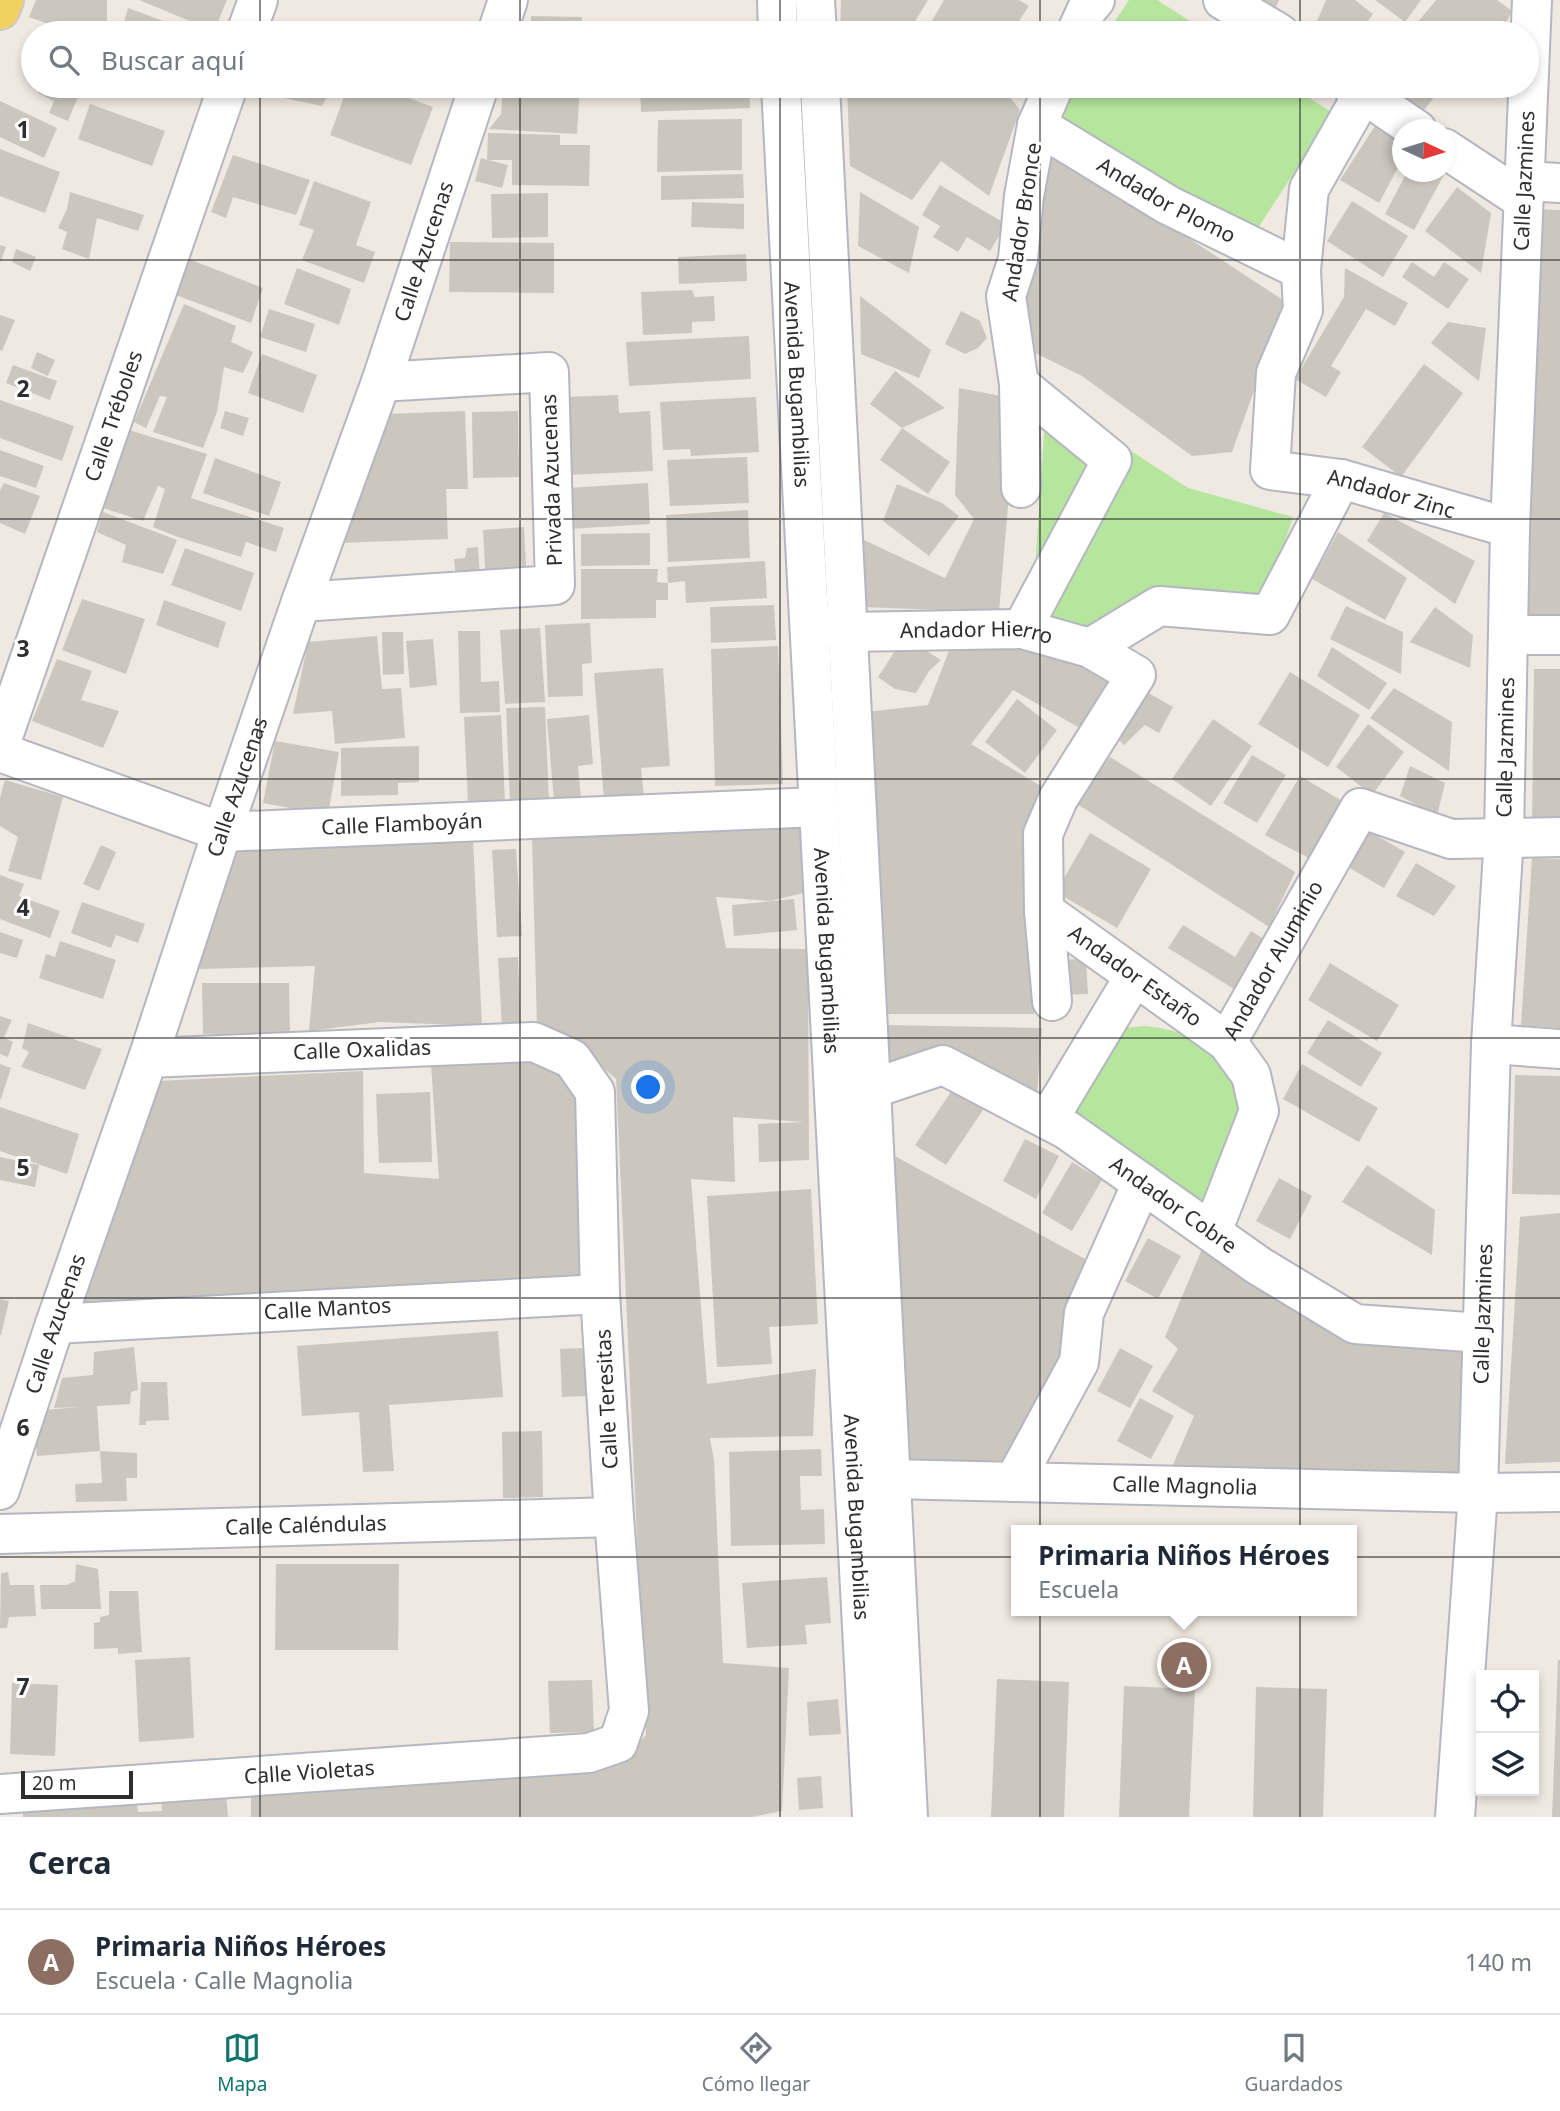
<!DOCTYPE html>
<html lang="es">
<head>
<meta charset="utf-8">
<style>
	body { margin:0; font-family:"Noto Sans",sans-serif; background:#f2f2f3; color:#1f2937 }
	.controls { position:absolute; right:21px; bottom:21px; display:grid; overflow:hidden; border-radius:0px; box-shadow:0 4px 10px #0003 }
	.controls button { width:63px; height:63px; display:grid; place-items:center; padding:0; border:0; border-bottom:2px solid #e0e1e3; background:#fff; color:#1f2937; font:35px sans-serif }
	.compass { position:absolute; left:1392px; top:119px; width:63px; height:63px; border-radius:50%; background:#fff; box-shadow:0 4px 10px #0003; rotate:94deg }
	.scale { position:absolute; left:21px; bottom:18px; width:112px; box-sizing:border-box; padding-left:7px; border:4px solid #2e2e2e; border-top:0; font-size:19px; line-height:24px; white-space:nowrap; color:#2e2e2e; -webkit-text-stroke:5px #fff; paint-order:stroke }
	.you { position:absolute; left:649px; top:1088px; width:24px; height:24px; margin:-18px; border:5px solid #fff; border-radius:50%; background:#1a73e8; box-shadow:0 0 0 10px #1a73e833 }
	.badge { display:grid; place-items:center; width:46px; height:46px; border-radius:50%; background:#0f766e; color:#fff; font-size:23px; font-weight:700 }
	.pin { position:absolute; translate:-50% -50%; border:4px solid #fff; box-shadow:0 2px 7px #0006 }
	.popup { position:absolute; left:1011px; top:1525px; width:346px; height:91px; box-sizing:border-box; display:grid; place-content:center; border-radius:0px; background:#fff; filter:drop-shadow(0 2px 5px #0005); font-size:23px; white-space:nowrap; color:#747a83 }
	.popup b { font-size:26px; color:#1f2937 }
	.popup::after { content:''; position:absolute; left:50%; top:100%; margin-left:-14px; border:14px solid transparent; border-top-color:#fff }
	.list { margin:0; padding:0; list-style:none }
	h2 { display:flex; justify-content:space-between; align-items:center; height:91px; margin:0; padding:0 28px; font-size:30px }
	h2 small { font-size:23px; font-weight:400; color:#747a83 }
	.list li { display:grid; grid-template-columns:46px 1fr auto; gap:21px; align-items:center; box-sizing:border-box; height:105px; padding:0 28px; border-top:2px solid #e0e1e3 }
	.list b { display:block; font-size:26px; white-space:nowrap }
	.list p { margin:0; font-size:23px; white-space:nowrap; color:#747a83 }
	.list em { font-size:23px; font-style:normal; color:#747a83 }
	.icon { flex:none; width:38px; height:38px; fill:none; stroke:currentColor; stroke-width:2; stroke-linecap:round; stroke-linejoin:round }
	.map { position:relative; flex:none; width:1560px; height:1817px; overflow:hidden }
	.search { position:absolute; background:#fff; box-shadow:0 4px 10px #0003; left:21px; right:21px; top:21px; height:77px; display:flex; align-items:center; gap:18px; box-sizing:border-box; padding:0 24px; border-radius:38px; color:#747a83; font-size:26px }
	.sheet { height:196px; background:#fff }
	nav { display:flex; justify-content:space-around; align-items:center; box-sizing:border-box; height:98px; border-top:2px solid #e0e1e3; background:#fff; font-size:19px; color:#747a83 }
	nav a { display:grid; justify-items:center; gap:4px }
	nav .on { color:#0f766e }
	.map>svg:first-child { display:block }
	.green { fill:#b6e59e }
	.building { fill:#cbc7bf }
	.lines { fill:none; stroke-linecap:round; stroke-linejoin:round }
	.street-casing { stroke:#b4b7c1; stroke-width:42 }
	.secondary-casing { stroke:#b4b7c1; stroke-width:42 }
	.primary-casing { stroke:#c9c9c9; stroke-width:42 }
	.street { stroke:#fff; stroke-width:38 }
	.secondary { stroke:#fff; stroke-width:38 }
	.primary { stroke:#f2d163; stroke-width:38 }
	.grid { fill:none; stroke:#2e2e2e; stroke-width:2; stroke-opacity:0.55 }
	.labels { text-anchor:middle; stroke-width:6; stroke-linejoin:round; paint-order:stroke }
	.street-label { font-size:21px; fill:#2e2e2e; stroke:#fff }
	.grid-label { font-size:23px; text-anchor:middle; font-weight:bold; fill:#2e2e2e; stroke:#fff; stroke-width:6; stroke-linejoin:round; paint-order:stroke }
</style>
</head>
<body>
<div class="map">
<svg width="1560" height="1817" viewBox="0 0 1560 1817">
	<rect width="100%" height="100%" fill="#efe9e1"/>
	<!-- green -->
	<path class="green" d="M1129 0H1157L1209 33H1107Z
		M1073 86H1290L1333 113 1252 237 1054 114Z
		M1045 418 1094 427 1188 488 1293 517 1284 544 1249 613 1061 637 1034 619 1036 554Z
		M1145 1026C1203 1032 1215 1053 1244 1099L1213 1195 1198 1204 1076 1119 1074 1105 1124 1028Z"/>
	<!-- building -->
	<path class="building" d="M36 0H107V21L103 33H75L29 17Z
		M139 0H227L214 31Z
		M841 0H928L908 33H840Z
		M944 0H1019L1029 6 1011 33H925Z
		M1232 0H1279L1270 21Z
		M1326 0H1355L1373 14 1359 33H1312Z
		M1375 0H1421L1405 22Z
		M1436 0H1497L1512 11 1501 33H1416L1412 29Z
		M128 8 174 25 171 33H121Z
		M531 16 582 17V33H531Z
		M1377 21 1391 33H1365Z
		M41 86 82 87 68 121 49 113 54 101 38 93Z
		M257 86H333L322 106 256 92Z
		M348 86H376L433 107 411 165 330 135Z
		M503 86H580L577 134 489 129 501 114Z
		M640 86H749L750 108 641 112Z
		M847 86H875L888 96 894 86H1001L1020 110 989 196 941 161 912 200 850 166Z
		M1017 86H1033L1028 93Z
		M1392 86H1432L1439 91 1420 115 1388 91Z
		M0 101 57 128 44 158 0 137Z
		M90 104 165 131 152 166 78 139Z
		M742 119V170L657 172 658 120Z
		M1375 126 1402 141V160L1379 203 1340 180Z
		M488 133 560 135V145H590L589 186 512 185V160H488L508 165 502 188 475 181 481 158 487 160Z
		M1048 146 1286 302 1232 452 1192 456 1082 376 1019 345 1028 270Z
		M0 149 60 172 45 213 0 196Z
		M233 155 310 180 296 215 233 197 226 218 211 212Z
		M1407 172 1445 173 1414 230 1385 214Z
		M743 174 744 198 661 200V176Z
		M314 181 371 202 356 245 375 252 364 283 302 260 314 230 299 225Z
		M940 185 1006 224 990 251 967 237 958 252 933 237 940 226 922 215Z
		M1457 187 1491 213 1481 273 1425 231Z
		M70 192 144 215 138 231 97 218 89 259 62 249 67 232 58 228 67 209Z
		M860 192 919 227 909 273 858 246Z
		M548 193V237L492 238 491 194Z
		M1352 201 1408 236 1383 277 1327 241Z
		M692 202 744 204V229L691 227Z
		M1537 209 1560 210V616L1520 614Z
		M450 242 554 243V293L449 292Z
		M0 245 6 247 0 263Z
		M16 249 36 257 30 271 12 262Z
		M746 254 747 281 679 284 678 257Z
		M189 259 263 288 251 323 173 294Z
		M1412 262 1434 277 1444 262 1469 279 1448 309 1402 277Z
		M297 268 351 289 339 325 284 304Z
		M1345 268 1408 303 1395 326 1366 309 1331 366 1341 372 1326 397 1295 379 1344 297Z
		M692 290 695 297 714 296 715 321 692 322V333L643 335 641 292Z
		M860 296 931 350 919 378 861 354Z
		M184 304 236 326 231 342 253 352 243 373 224 367 217 412 203 448 153 432 167 397 160 396 146 428 134 422Z
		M269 309 315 324 306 352 260 337Z
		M961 311 980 321 987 338 978 348 965 354 945 344Z
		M0 315 15 320 2 351 0 350Z
		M1448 322 1486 328 1479 381 1431 343Z
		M749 336 751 379 629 386 626 342Z
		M37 352 55 360 48 376 31 368Z
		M262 354 317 375 303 413 248 393Z
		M1424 364 1463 393 1401 477 1362 447Z
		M13 365 57 381 50 400 6 383Z
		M895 371 945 408 902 428 870 404Z
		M959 388 1017 399 999 612 861 607 862 539 945 578 974 519 955 495Z
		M618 395 619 413 650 411 653 471 569 475 565 397Z
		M756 397 759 452 691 456 690 449 663 450 660 402Z
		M0 400 74 426 62 461 0 438Z
		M225 411 249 418 243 436 220 428Z
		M465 411 468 489H446L448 539 339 543 383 414Z
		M518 411 519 477 473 478 472 412Z
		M902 428 950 462 928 494 880 460Z
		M129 430 207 454 191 498 284 528 276 552 246 542 241 557 178 537 153 527 165 489 158 486 143 521 100 507Z
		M0 450 44 466 36 488 0 476Z
		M747 457 749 503 670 506 667 460Z
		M215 458 281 482 269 516 203 493Z
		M4 483 40 496 25 534 0 523V490Z
		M648 483 650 524 569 529 567 488Z
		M897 484 942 503 959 516 929 556 883 521Z
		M748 510 750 558 668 562 666 515Z
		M103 512 177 540 163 574 122 562 126 545 97 532Z
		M1384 513 1475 561 1455 604 1367 541Z
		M524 527 527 583 486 585 483 530Z
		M1338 532 1407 578 1385 620 1312 579Z
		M650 533V565L581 566V534Z
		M478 547 480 577 456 578 454 559 465 558 467 548Z
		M185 548 254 573 241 611 171 585Z
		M765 561 767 598 686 603 685 581 668 583 667 567Z
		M581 569H658L657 582 668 583V600H656V618L581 619Z
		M82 599 145 619 126 674 62 650Z
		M164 600 226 622 218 648 156 625Z
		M774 605 776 640 711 643 710 607Z
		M1346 606 1403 632 1401 674 1330 639Z
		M1435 607 1473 635 1470 668 1410 642Z
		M590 623 592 663 582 664 583 696 548 697 545 625Z
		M540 628 545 702 505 704 500 630Z
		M458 631H480L481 682 499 681 500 712 460 713Z
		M382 632H403L404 674 383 675Z
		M377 636 382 689 401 688 405 738 335 744 332 711 293 714 308 642Z
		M904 637 941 660 929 671 916 693 895 689 878 677Z
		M433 639 437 685 410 688 406 641Z
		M1016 640 1115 679 1085 731 1013 690 971 744 1049 791 1029 919 1034 1014H880L884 956 866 712 928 705 950 648Z
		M778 646 783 784 715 786 711 649Z
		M1332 647 1387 683 1369 710 1317 676Z
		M57 659 92 671 81 700 119 711 103 748 32 721Z
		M663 668 670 766 641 768 644 797 604 801 594 673Z
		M1534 669H1560V821L1532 820Z
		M1290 672 1360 715 1328 767 1258 724Z
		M1138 687 1173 707 1159 733 1145 725 1124 745 1112 733Z
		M1394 688 1452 722 1449 771 1370 718Z
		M1017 699 1057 730 1025 773 985 742Z
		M545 707 549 802 510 803 506 708Z
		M501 715 505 802 468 803 464 717Z
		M589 715 593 764 578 766 581 798 554 801 547 719Z
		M1213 719 1252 746 1211 806 1172 779Z
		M1368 724 1404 752 1372 795 1336 767Z
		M275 741 339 752 328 815 263 803Z
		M419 746V782L398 783V795L341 796V748Z
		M1252 755 1286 775 1257 823 1223 803Z
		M1110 757 1295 872 1269 927 1074 802Z
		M1410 766 1445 783 1437 816 1400 796Z
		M1300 776 1354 808 1320 864 1265 835Z
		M5 780 63 797 41 880 8 871 18 837 0 826V798Z
		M809 821 807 892 771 901 716 897 726 948 808 949 809 1160 759 1162 758 1124 804 1122 733 1117 735 1182 691 1179 707 1384 816 1369 813 1436 710 1438 714 1461 723 1663 789 1668 782 1811 752 1817H251V1795L621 1761 646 1735 616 1079 575 1043 537 1026 532 838Z
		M1362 827 1405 852 1384 888 1341 863Z
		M1090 833 1151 869 1117 928 1056 892Z
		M473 839 482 1026 380 1022 309 1031 315 966 199 969 236 843Z
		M101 845 116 852 99 891 83 884Z
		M516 849 522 936 497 937 492 850Z
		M1532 858 1560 859V1028L1521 1025Z
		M1416 863 1456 886 1434 916 1396 896Z
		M0 875 24 884 19 896 60 911 50 938 0 919Z
		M794 899 797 930 734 936 732 905Z
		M82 902 145 924 138 943 116 935 111 948 71 933Z
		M1183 925 1235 957 1251 931 1264 939 1234 989 1168 948Z
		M0 932 23 940 17 958 0 953Z
		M60 941 116 960 103 999 39 978 46 954 55 957Z
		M518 957 521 1027 502 1028 498 958Z
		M1086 959 1088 994 1060 995 1059 960Z
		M1330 963 1399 1005 1377 1041 1308 1000Z
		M202 983H289L290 1033 203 1034Z
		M0 1016 12 1020 4 1037 13 1042 8 1057 0 1054Z
		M1328 1020 1382 1053 1361 1087 1307 1053Z
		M28 1023 102 1049 85 1090 21 1067 29 1052 22 1048Z
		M887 1025 1042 1028 1037 1096 884 1068Z
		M526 1052 557 1067 580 1100 584 1279 72 1311 157 1081 363 1071 364 1173 439 1179 431 1065Z
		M0 1064 11 1068 1 1099H0Z
		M1302 1064 1378 1108 1359 1142 1283 1099Z
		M1515 1075 1560 1076V1195L1512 1194Z
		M953 1089 983 1110 946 1165 915 1145Z
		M430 1092 432 1162 379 1163 376 1094Z
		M0 1107 79 1134 67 1174 0 1151Z
		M1025 1139 1059 1156 1036 1199 1003 1181Z
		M891 1154 1089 1261 1065 1354 1002 1466 908 1459Z
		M0 1157 39 1165 35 1187 0 1180Z
		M1072 1162 1102 1180 1072 1231 1042 1213Z
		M1367 1165 1435 1210 1432 1255 1342 1202Z
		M1279 1178 1312 1196 1290 1239 1256 1221Z
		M811 1189 818 1324 769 1327 772 1364 717 1367 707 1196Z
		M1560 1213V1462L1505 1464 1520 1217Z
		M1148 1238 1181 1256 1158 1299 1125 1281Z
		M1205 1242 1465 1348 1466 1477 1172 1467 1194 1416 1152 1391 1178 1349 1165 1337Z
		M0 1299 9 1301 1 1335H0Z
		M498 1331 503 1397 389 1405 394 1471 363 1472 359 1412 302 1416 297 1346Z
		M134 1347 138 1390 131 1392 130 1404 97 1406 100 1451 37 1456 34 1426 44 1425V1410L80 1407 54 1408 62 1378 93 1375 94 1352Z
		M585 1348 586 1396 562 1397 560 1349Z
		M1120 1348 1153 1366 1130 1408 1097 1391Z
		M141 1382H167L169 1420 146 1421V1425H139Z
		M1140 1398 1174 1416 1151 1459 1117 1441Z
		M542 1431 543 1497 503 1498 502 1432Z
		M821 1449 822 1476H800L801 1510 824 1509 825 1544 731 1546 729 1452Z
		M100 1451 137 1453V1478H126L127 1501 76 1502 75 1484 102 1483Z
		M76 1564 98 1569 101 1609H41L40 1585H67L75 1581Z
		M276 1564H399L398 1650H275Z
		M8 1572 10 1585H34L36 1616 9 1617 7 1628H0L1 1573Z
		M827 1577 831 1623 805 1625 807 1644 747 1648 742 1583Z
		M109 1591H138L142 1652 118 1654V1648L94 1649V1623L100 1622V1617L109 1615Z
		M190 1657 194 1738 139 1742 135 1660Z
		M1558 1660H1560V1817H1552Z
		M997 1679 1069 1682 1064 1817H991Z
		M592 1680 594 1732 550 1733 548 1681Z
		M12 1683 58 1685 55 1756 10 1754Z
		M1124 1686 1195 1689 1189 1817H1119Z
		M1256 1687 1327 1689 1323 1817H1253Z
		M838 1699 841 1734 809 1736 807 1702Z
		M821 1776 823 1808 799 1810 797 1778Z
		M136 1794 138 1812 162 1811 161 1797 226 1794 228 1817H23L22 1801Z"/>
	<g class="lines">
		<defs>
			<g id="street">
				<path d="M1223 0 1279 33"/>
				<path d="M246 33 258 0"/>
				<path d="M497 33 508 0"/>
				<path d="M1076 33 1086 11 1095 0"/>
				<path d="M1352 86 1417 130"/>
				<path id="s1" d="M1363 94 1309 189 1301 270 1303 310 1276 373 1270 470 1341 479 1510 528"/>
				<path id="s2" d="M1037 125 1168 205 1301 270"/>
				<path d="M1444 148 1523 200"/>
				<path d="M1523 181 1560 183"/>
				<path d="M1019 384 1112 460 1022 629"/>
				<path d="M1021 488 1019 384 1006 296 1018 259 1024 196 1037 125 1054 86"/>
				<path d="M301 602 555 585 549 372 381 382"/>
				<path id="s3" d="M815 622 848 632 1022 629 1090 648 1136 675 1058 799 1043 834 1044 911 1052 1001"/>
				<path d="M1509 635H1560"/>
				<path d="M1090 648 1159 606 1270 615 1341 479"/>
				<path id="s4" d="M0 745 228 86"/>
				<path id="s5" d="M0 752 222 832 819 807"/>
				<path id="s6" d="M1044 911 1227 1042 1251 1075 1259 1111 1212 1232"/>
				<path id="s7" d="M1227 1042 1360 808 1451 839 1560 837"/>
				<path d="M1491 1044 1560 1049"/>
				<path id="s8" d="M871 1089 943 1065 1067 1130 1259 1266 1355 1324 1482 1333"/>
				<path d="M1048 1120 1134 977"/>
				<path id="s9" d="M55 1324 600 1294"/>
				<path id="s10" d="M891 1479 1478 1493 1560 1492"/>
				<path d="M1014 1482 1079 1362 1084 1313 1142 1183"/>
				<path id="s11" d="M0 1490 55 1324 148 1058 222 832 301 602 381 382 479 86"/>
				<path id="s12" d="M0 1534 614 1517"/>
				<path id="s13" d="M0 1794 589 1753 618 1743 629 1711 614 1517 600 1294 595 1092 572 1059 534 1042 148 1058"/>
				<path id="s14" d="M1455 1817 1478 1493 1491 1044 1504 836 1510 528 1532 0"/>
			</g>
			<g id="secondary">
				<path d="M777 0 778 33"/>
				<path d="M815 0 817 33"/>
				<path id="s15" d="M781 86 872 1817"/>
				<path d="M820 86 908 1817"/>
			</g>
			<path id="primary" d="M0 10 4 0"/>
		</defs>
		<!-- street casing -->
		<use href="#street" class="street-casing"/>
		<!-- secondary casing -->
		<use href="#secondary" class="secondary-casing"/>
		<!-- primary casing -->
		<use href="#primary" class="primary-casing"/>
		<!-- street -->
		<use href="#street" class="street"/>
		<!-- secondary -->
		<use href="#secondary" class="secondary"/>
		<!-- primary -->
		<use href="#primary" class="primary"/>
	</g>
	<!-- grid -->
	<path class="grid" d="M260 0V33M520 0V33M780 0V33M1040 0V33M1300 0V33M260 86V1817M520 86V1817M780 86V1817M1040 86V1817M1300 86V1817M0 260H1560M0 519H1560M0 779H1560M0 1038H1560M0 1298H1560M0 1557H1560"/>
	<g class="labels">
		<!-- street labels -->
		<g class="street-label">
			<text dy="7" stroke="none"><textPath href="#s14" startOffset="1638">Calle Jazmines</textPath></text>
			<text dy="7" stroke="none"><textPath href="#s2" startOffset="150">Andador Plomo</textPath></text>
			<text transform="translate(1022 222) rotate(-81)" y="7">Andador Bronce</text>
			<text dy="7" stroke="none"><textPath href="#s11" startOffset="1309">Calle Azucenas</textPath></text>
			<text dy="7" stroke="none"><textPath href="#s15" startOffset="299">Avenida Bugambilias</textPath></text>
			<text dy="7" stroke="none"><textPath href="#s4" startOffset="348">Calle Tréboles</textPath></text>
			<text transform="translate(552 480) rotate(-92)" y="7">Privada Azucenas</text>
			<text dy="7" stroke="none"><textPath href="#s1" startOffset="520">Andador Zinc</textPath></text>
			<text dy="7" stroke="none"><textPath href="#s3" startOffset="163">Andador Hierro</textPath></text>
			<text dy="7" stroke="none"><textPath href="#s14" startOffset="1071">Calle Jazmines</textPath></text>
			<text dy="7" stroke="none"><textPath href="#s11" startOffset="742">Calle Azucenas</textPath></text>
			<text dy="7" stroke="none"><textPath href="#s5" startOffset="416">Calle Flamboyán</textPath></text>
			<text dy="7" stroke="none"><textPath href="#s15" startOffset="866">Avenida Bugambilias</textPath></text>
			<text dy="7" stroke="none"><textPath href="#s7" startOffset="94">Andador Aluminio</textPath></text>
			<text dy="7" stroke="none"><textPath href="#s6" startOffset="112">Andador Estaño</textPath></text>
			<text transform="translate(362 1050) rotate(-2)" y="7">Calle Oxalidas</text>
			<text dy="7" stroke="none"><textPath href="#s8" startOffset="346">Andador Cobre</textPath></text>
			<text dy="7" stroke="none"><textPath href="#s9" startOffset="273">Calle Mantos</textPath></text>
			<text dy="7" stroke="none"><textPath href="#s14" startOffset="504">Calle Jazmines</textPath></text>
			<text dy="7" stroke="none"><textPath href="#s11" startOffset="175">Calle Azucenas</textPath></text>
			<text transform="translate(607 1399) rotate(-93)" y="7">Calle Teresitas</text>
			<text dy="7" stroke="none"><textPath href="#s10" startOffset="294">Calle Magnolia</textPath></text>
			<text dy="7" stroke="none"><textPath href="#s15" startOffset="1433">Avenida Bugambilias</textPath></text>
			<text dy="7" stroke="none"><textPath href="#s12" startOffset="306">Calle Caléndulas</textPath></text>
			<text dy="7" stroke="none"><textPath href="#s13" startOffset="310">Calle Violetas</textPath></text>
		</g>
	</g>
	<g class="grid-label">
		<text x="23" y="138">1</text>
		<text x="23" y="397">2</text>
		<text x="23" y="657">3</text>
		<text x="23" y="916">4</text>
		<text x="23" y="1176">5</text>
		<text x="23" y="1436">6</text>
		<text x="23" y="1695">7</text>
	</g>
</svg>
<div class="controls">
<button><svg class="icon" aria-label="locate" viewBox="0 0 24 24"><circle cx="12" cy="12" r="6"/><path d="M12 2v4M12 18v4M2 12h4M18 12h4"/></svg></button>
<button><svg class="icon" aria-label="layers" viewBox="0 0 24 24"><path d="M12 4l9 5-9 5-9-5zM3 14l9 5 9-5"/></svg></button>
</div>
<svg class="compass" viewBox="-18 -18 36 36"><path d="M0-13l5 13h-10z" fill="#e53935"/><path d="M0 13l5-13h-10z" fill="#747a83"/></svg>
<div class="scale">20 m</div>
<div class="you"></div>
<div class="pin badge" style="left:1184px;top:1665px;background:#8d6e63">A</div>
<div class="popup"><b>Primaria Niños Héroes</b>Escuela</div>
<div class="search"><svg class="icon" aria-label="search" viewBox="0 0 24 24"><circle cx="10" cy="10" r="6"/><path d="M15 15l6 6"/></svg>Buscar aquí</div>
</div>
<section class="sheet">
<h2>Cerca<small></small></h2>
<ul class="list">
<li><span class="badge" style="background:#8d6e63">A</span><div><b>Primaria Niños Héroes</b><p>Escuela · Calle Magnolia</p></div><em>140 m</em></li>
</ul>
</section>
<nav>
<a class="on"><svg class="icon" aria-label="map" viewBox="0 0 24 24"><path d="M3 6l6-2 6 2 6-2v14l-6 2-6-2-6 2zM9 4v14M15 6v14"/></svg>Mapa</a>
<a><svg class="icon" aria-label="directions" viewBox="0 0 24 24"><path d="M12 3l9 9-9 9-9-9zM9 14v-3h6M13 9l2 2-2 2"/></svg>Cómo llegar</a>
<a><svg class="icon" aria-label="saved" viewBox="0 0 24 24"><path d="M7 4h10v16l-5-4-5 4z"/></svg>Guardados</a>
</nav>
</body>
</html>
